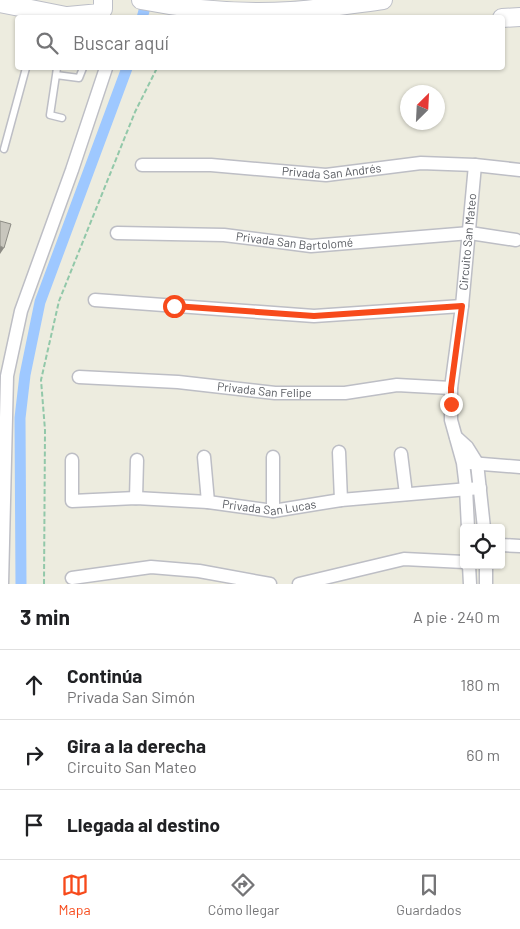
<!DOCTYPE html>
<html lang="es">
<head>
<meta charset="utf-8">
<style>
	body { margin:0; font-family:Barlow,sans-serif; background:#f6f6f6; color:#202124 }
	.controls { position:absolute; right:15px; bottom:15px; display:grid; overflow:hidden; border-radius:5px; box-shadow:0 1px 4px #0004 }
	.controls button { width:45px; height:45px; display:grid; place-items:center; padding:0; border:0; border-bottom:1px solid #e0e0e0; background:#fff; color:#202124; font:25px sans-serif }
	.compass { position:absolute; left:400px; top:85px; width:45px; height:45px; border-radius:50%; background:#fff; box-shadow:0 1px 4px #0004; rotate:24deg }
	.stop { position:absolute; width:15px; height:15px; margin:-11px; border:4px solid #f74a1b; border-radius:50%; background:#fff }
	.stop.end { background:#f74a1b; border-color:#fff; box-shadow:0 1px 5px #0008 }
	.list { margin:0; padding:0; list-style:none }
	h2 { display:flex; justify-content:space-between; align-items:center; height:65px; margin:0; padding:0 20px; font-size:21px }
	h2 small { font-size:16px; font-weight:400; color:#757577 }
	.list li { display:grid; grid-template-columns:32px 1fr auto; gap:15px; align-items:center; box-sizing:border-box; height:70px; padding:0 20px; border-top:1px solid #e0e0e0 }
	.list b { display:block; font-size:19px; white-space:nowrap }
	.list p { margin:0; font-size:16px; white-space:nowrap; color:#757577 }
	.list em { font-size:16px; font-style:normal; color:#757577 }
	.icon { flex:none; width:28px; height:28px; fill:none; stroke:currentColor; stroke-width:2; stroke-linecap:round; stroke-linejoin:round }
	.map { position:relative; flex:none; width:520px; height:584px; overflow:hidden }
	.search { position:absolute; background:#fff; box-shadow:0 1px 4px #0004; left:15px; right:15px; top:15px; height:55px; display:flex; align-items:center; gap:12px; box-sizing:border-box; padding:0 18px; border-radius:5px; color:#757577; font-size:19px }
	.sheet { height:275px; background:#fff }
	nav { display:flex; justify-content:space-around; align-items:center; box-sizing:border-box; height:70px; border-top:1px solid #e0e0e0; background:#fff; font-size:14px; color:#757577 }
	nav a { display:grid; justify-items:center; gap:2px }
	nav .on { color:#f74a1b }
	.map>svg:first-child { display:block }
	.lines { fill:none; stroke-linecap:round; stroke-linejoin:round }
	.canal { stroke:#9ec8ff; stroke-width:11 }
	.service-casing { stroke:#bdbec5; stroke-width:9 }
	.minor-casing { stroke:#bdbec5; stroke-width:15 }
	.secondary-casing { stroke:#bdbfc7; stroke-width:20 }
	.path { stroke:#92c8a9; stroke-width:2; stroke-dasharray:5 2.5; stroke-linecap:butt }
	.service { stroke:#fff; stroke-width:6 }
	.minor { stroke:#fff; stroke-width:12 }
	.secondary { stroke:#fff; stroke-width:18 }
	.shaded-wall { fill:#8c8b84 }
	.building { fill:#c8c6bd; stroke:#8c8b84 }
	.route { stroke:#f74a1b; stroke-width:6 }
	.labels { text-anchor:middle; stroke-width:5; stroke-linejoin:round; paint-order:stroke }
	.street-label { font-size:12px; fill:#595c62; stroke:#fff }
</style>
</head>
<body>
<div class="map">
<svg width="520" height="584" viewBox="0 0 520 584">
	<rect width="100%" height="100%" fill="#edecdf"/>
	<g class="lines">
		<!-- canal -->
		<path class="canal" d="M142 18 147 0
			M21 584 20 418 25 375 40 302 127 68"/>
		<defs>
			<path id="service" d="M57 68 56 75 79 78 83 68
				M56 75 50 115 62 118
				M4 149 26 68"/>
			<g id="minor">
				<path id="s1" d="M142 165H211L326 175 421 163 475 165 520 170"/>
				<path id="s2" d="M117 233 224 235 311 246 470 233 516 240"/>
				<path d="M95 300 314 316 462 306"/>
				<path id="s3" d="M79 377 178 382 275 393H345L397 385 451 388"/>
				<path d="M456 437 467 447 477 463 484 528"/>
				<path d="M339 452 341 500"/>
				<path d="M401 454 406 494"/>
				<path d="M204 457 208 502"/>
				<path d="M273 457V511"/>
				<path id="s4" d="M72 460V501L136 498 208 502 273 511 341 500 480 488"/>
				<path d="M470 463 520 467"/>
				<path d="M136 498 137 460"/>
				<path id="s5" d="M468 528 466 488 463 463 451 420V388L462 306 475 165"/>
				<path d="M501 545 520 546"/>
				<path d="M469 565 470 584"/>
				<path d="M72 578 151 567 199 571 270 584"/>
				<path d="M2 584 7 376 21 311 72 170 106 68"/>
				<path d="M299 584 404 559 464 562"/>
				<path d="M486 584V565"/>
			</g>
			<path id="secondary" d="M141 0C191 10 241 14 291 11 322 9 353 4 383 0
				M0 3 76 18
				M68 16 100 13 103 9V0
				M502 18 520 17"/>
		</defs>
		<!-- service casing -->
		<use href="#service" class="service-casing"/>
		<!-- minor casing -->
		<use href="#minor" class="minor-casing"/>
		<!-- secondary casing -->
		<use href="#secondary" class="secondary-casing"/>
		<!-- path -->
		<path class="path" d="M44 584 45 430 41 380 59 301 135 112 157 68"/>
		<!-- service -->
		<use href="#service" class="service"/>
		<!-- minor -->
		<use href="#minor" class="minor"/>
		<!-- secondary -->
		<use href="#secondary" class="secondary"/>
	</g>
	<!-- shaded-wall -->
	<path class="shaded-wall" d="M0 246 4 248 0 254Z"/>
	<!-- building -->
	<path class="building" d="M0 221 11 224 4 248 0 246Z"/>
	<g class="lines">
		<!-- route -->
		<path class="route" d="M174 306 314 316 462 306 451 388V404"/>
	</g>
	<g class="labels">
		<!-- street labels -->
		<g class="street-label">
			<text dy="4" stroke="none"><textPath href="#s1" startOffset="190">Privada San Andrés</textPath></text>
			<text dy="4" stroke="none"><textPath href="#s2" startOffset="178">Privada San Bartolomé</textPath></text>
			<text dy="4" stroke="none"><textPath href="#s5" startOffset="289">Circuito San Mateo</textPath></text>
			<text dy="4" stroke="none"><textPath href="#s3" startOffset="186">Privada San Felipe</textPath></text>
			<text dy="4" stroke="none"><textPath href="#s4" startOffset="239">Privada San Lucas</textPath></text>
		</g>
	</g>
</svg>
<div class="controls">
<button><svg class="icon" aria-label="locate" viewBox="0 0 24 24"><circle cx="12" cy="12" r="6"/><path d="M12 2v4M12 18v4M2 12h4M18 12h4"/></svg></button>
</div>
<svg class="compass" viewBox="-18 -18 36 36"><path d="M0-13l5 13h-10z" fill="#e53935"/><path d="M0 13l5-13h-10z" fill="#757577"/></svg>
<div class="stop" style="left:174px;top:306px"></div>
<div class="stop end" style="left:451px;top:404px"></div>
<div class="search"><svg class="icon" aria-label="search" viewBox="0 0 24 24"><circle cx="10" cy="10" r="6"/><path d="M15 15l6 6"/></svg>Buscar aquí</div>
</div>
<section class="sheet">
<h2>3 min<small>A pie · 240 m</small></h2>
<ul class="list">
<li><svg class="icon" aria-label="ahead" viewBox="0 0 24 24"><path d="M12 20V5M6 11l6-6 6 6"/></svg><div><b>Continúa</b><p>Privada San Simón</p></div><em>180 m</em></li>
<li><svg class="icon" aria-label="right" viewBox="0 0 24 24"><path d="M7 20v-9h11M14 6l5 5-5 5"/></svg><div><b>Gira a la derecha</b><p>Circuito San Mateo</p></div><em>60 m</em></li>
<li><svg class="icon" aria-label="arrive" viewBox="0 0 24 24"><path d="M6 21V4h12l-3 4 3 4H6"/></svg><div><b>Llegada al destino</b></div></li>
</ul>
</section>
<nav>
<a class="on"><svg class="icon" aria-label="map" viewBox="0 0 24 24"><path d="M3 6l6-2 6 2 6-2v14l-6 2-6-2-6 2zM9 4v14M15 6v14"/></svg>Mapa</a>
<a><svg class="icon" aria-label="directions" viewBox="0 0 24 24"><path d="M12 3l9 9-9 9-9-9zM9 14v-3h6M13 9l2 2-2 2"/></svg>Cómo llegar</a>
<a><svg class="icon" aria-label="saved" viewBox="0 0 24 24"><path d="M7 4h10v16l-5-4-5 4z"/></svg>Guardados</a>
</nav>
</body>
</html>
